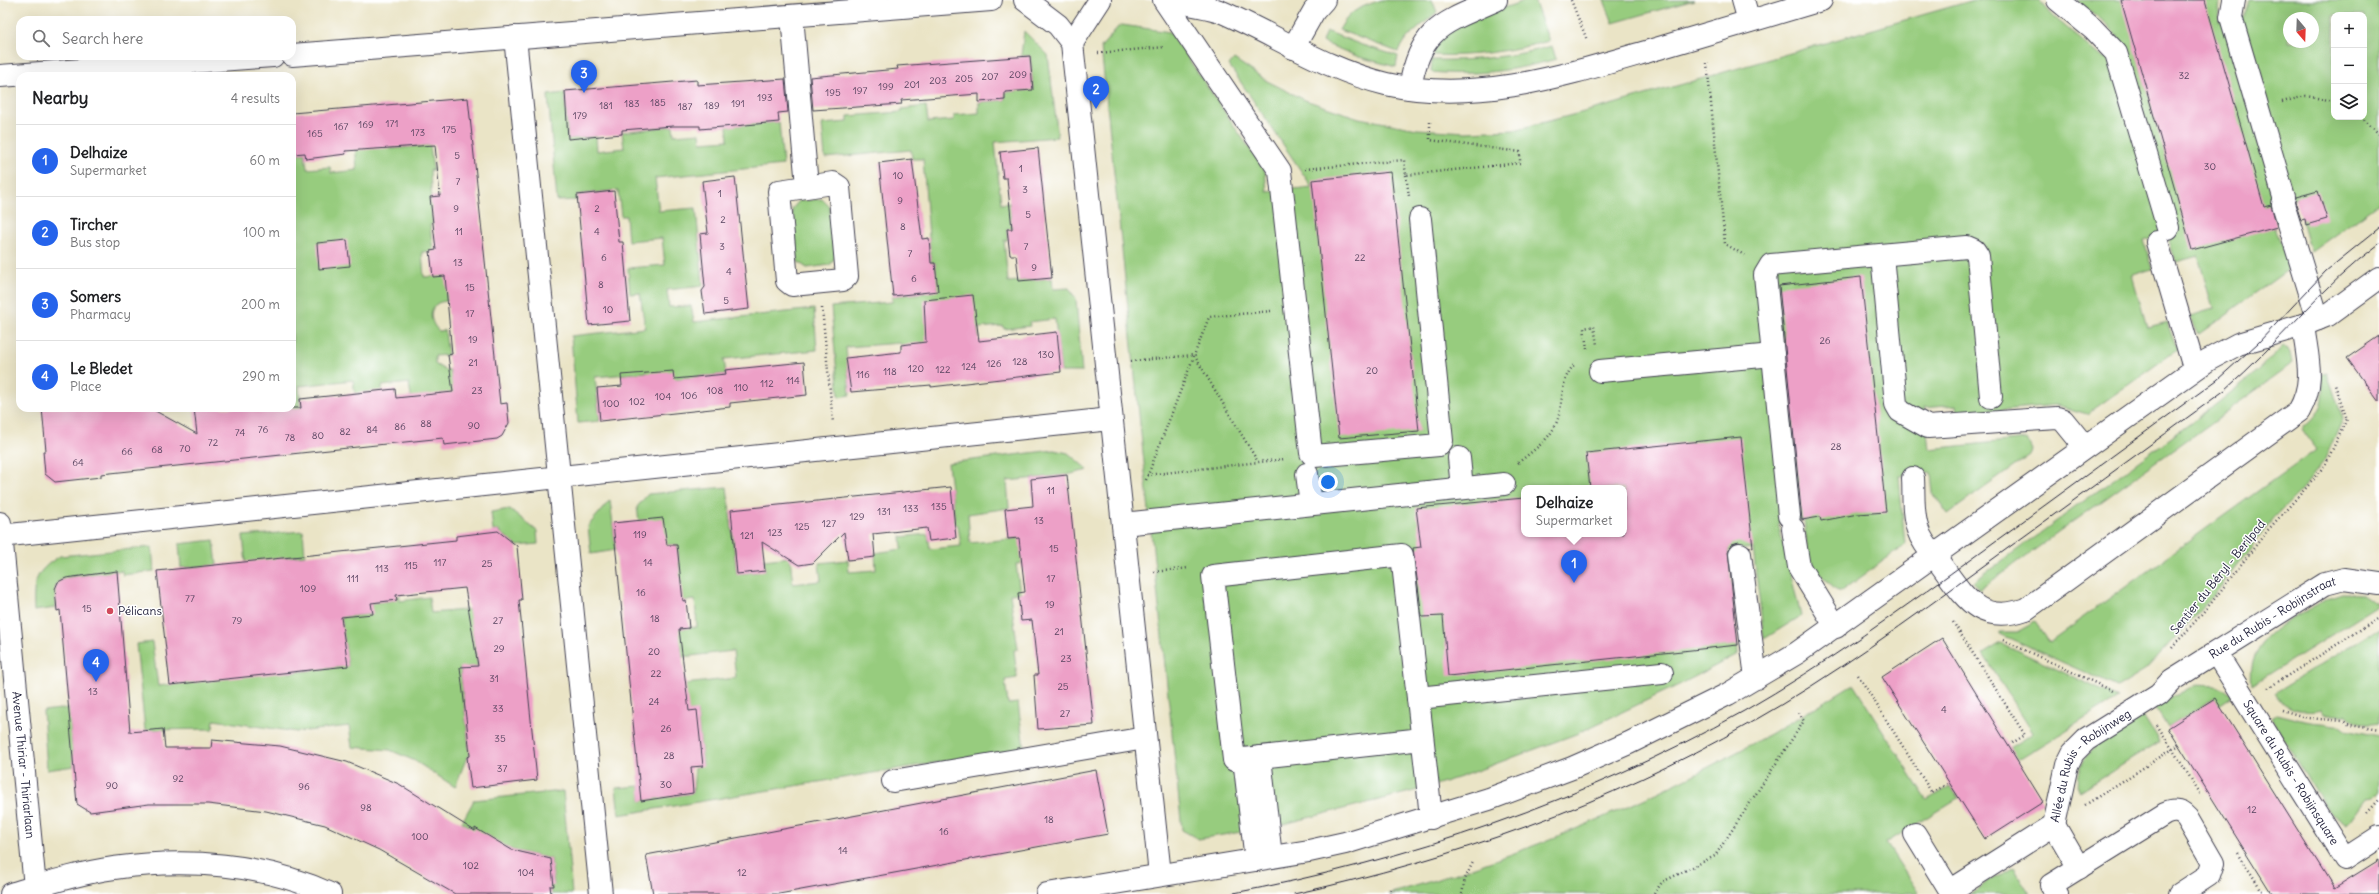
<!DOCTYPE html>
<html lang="en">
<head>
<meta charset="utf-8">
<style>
	body { margin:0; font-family:Delius,sans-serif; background:#f2f2f2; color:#202124 }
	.controls { position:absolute; right:12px; top:12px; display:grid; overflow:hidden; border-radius:8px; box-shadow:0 4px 16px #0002 }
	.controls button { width:36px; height:36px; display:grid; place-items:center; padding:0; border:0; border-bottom:1px solid #e0e0e0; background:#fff; color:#202124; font:20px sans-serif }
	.compass { position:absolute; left:2283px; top:12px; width:36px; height:36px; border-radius:50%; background:#fff; box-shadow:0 4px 16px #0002; rotate:161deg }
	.you { position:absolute; left:1328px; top:482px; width:14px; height:14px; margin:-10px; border:3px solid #fff; border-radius:50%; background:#1a73e8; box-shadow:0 0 0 6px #1a73e833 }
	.badge { display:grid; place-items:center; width:26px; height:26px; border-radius:50%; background:#2563eb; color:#fff; font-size:13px; font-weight:700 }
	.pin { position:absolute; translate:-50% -33px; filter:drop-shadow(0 1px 2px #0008) }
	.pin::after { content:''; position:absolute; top:21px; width:14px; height:12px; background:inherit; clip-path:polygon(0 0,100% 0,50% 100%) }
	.popup { position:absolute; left:1521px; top:485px; width:106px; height:52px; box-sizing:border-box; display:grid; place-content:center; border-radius:8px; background:#fff; filter:drop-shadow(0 1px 3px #0005); font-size:13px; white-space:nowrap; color:#757577 }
	.popup b { font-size:15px; color:#202124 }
	.popup::after { content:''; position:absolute; left:50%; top:100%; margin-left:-8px; border:8px solid transparent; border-top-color:#fff }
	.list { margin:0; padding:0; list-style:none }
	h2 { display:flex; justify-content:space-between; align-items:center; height:52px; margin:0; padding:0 16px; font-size:17px }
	h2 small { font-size:13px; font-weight:400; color:#757577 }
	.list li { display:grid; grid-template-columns:26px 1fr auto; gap:12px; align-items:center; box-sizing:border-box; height:72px; padding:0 16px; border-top:1px solid #e0e0e0 }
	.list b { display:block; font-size:15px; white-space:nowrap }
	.list p { margin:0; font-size:13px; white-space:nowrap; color:#757577 }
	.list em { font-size:13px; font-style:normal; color:#757577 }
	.icon { flex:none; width:22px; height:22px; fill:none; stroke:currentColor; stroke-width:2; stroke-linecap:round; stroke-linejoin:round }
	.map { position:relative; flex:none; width:2379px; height:894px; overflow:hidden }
	.search { position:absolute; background:#fff; box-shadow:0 4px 16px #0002; left:16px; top:16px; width:280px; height:44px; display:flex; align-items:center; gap:10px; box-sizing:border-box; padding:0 14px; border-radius:12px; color:#757577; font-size:15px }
	.panel { position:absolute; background:#fff; box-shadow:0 4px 16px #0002; left:16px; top:72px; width:280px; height:340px; border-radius:12px }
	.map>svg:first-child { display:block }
	.green { fill:#97cc7e; stroke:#5c775c; fill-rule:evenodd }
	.building { fill:#eda0c7 }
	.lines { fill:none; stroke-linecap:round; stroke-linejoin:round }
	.minor-casing { stroke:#403f50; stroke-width:24 }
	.path { stroke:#403f50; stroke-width:2.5; stroke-dasharray:1 3; stroke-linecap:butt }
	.minor { stroke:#fff; stroke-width:22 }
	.tram { stroke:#22223b; stroke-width:1 }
	.poi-dot { fill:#d1495b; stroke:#fff; stroke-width:1.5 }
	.labels { text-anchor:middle; stroke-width:3; stroke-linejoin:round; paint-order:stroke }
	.number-label { font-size:10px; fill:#55425e }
	.street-label { font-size:12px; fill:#22223b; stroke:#fff }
	.poi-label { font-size:12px; fill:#22223b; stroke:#fff; text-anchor:start }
</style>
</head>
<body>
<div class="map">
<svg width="2379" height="894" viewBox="0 0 2379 894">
	<rect width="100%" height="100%" fill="#fff"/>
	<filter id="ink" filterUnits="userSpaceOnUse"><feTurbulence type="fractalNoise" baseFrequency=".025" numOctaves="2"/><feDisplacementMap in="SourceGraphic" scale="8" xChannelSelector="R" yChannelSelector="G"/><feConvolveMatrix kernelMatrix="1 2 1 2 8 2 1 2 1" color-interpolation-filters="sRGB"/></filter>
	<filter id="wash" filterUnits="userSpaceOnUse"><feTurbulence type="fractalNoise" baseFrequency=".012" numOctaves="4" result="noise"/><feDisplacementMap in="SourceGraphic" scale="16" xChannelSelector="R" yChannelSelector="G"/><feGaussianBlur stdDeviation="0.9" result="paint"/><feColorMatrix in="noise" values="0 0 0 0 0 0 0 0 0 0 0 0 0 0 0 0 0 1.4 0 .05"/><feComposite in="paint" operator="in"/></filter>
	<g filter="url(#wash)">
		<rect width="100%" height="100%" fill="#eae4c6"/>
		<!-- green -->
		<path class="green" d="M1381 0H1432L1437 12 1407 38 1398 52 1339 30C1351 9 1359 8 1381 0Z
			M1527 0H1534L1549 41C1510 51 1473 57 1433 55 1442 22 1498 11 1527 0Z
			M1604 0H1694L1613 23Z
			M1974 0H2039L2054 17 2103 58 2129 49 2107 24 2076 0H2220L2218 23 2244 16 2249 0H2379V203L2311 252 2295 198 2265 207 2270 228 2275 227 2289 269 2199 334 2190 316 2213 309 2198 256 2176 262 2167 233 2144 240 2152 269 2132 275 2147 327 2167 322 2177 350 2087 414 2056 405 1957 414 1956 405 1924 408 1929 449 2027 439 2032 450 2030 455 1948 514 1933 493 1931 473 1899 476 1905 545 1842 591H1838L1809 564 1804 520 1778 523 1801 616 1764 639 1753 548 1728 551 1738 654 1681 684 1576 734 1460 777 1426 788 1272 827 1198 839 1182 830 1101 47 1118 27 1122 25 1170 32 1265 171 1267 192 1312 187 1229 65 1234 59 1267 81 1305 100 1359 118 1417 129 1466 132 1514 130 1607 106ZM2334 15H2364V117H2334ZM2289 18H2313V42H2289ZM1524 488H1624V534H1524Z
			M1024 31 1048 55 1058 137 995 142 1001 204 1010 203 1012 229H1007L1008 240H1004L1008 282 1052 278 1053 289 1069 288 1076 299 1082 372H1061L1055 319 1029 322 1030 326 1004 329 1003 326 978 328 979 337C962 339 946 344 929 347 920 349 910 344 901 345L900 343 846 347 850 395 839 397 831 307 892 302 893 296 926 293 937 289 935 263H931L923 159H912L911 150 825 158 822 124 848 122V116L902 112V109L926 106 928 122 954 120V115L979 113V102L1005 100V92L1033 89 1030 56H1021Z
			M1326 31 1362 45 1398 56 1396 67 1359 57 1322 42Z
			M1552 46 1556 59C1514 71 1474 76 1431 72L1432 60C1474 61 1512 57 1552 46Z
			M565 93 568 139 596 136 597 151 624 148 622 132 673 126 674 135 700 133 701 142 728 140 727 126 779 122 783 165 655 178 659 211 696 208 703 286 667 290 669 307 691 306 694 322 814 309 817 350 724 359 726 374 675 379 647 374V372L595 377 600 421 578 423 571 336 645 328 640 293 630 294 628 268 665 265 662 238 628 241 626 216H621L618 190 577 195 578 200 557 201 548 95Z
			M355 142 391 146V149L430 145 433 170H430L433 224 430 225 433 251 422 252 424 277 451 275 454 301C449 301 442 301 438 303 427 310 431 324 439 331L445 330 448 355 435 356V364L445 370H450L458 405 411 397 409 383 382 386 383 398 356 401 353 380 299 386 301 408 287 410 292 408V154L305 153 307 169 330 167 331 173 357 170Z
			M822 199 829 206 836 256 830 265 807 268 798 262 792 209 799 201Z
			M2283 345 2289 348 2292 363 2281 372 1979 590 1973 582 2210 409 2259 370Z
			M2327 373 2343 419 2324 461 2301 491 2274 518 2214 595 2146 669 2117 687 2000 634V632H2017L2035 622 2049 642 2316 449 2302 429C2322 412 2327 401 2321 375Z
			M1054 450 1068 453 1088 470 1067 475 1007 481 1009 508 968 514 970 543 1031 537 1034 562 1016 564 1020 593 1010 594 1018 649 1014 650 1017 678 1005 680 1008 704 1018 703 1024 748 619 815 616 788 640 786 641 801 693 793 695 767 703 765 697 711 678 712 685 684 736 678 733 651 682 657 681 645 676 646 674 629 697 627 695 600 664 603 680 574 677 545H667L639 521 637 507 648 494 727 487 737 574 765 571 764 560 790 557 793 584 821 581 819 563 848 560 849 572 876 570 875 553 902 549 901 537 928 534 930 549 961 546 958 525 955 524 948 463Z
			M610 500 616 550 591 554 588 526Z
			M510 509 537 531 538 544 517 546 499 531H493L491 512Z
			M303 531 305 555 275 559 288 673 348 666 341 617 372 614 371 603 396 600 395 587H399L400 601 429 597 431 613 475 609 473 635 478 666 460 668 470 756 467 757 455 787 415 761 390 750 352 747 349 726 297 732 214 720 213 729 145 730 136 644 152 642 158 686 258 674 243 536Z
			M214 540 217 565 181 568 179 544Z
			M152 547 154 571 123 575 122 571 70 577 61 580 56 585V608L34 611C33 582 34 572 60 556Z
			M2342 593 2362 594 2379 605 2252 685C2245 635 2294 619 2330 597Z
			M2379 628V723C2366 726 2356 723 2347 714H2325L2323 710C2306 714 2284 710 2275 693Z
			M2001 643 2118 698 2017 761 2009 748 2033 733 1983 654Z
			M1853 684 1927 800 1951 786 1958 798 1886 843 1919 894H1388C1555 847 1706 777 1853 684Z
			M2195 685 2216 686 2234 695 2219 705 2214 698 2168 728 2155 707Z
			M69 708 74 766 47 770 43 711Z
			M2277 714C2295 718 2303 722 2321 723 2329 723 2332 726 2340 725L2345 729 2379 736V791L2373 798 2366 799 2347 825 2329 812 2271 718Z
			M2142 715 2159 742 2079 792C2072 750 2112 735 2142 715Z
			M563 791 572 894H551L550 886 554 885 551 859 512 850 462 822 474 800Z
			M2013 867 2030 894H1969Z"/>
		<g id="blocks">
			<!-- building -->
			<path class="building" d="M2121 0H2205L2264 207 2271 205 2277 227 2192 250Z
				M1030 56 1033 90 1005 92V100L979 102V94L901 100 902 104 813 110 810 77 898 69 897 66Z
				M785 79 788 112 778 113 779 122 700 129V126H673L622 130V134L568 139 565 91 697 80V85Z
				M468 98 500 404 507 403 509 423 502 436 497 439 444 445 443 438 101 474V477L55 482 45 474 43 451H46L42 408H150L197 434 194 408H301L300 399 395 389 396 398 453 392 448 355 452 354 445 276 433 277 430 251 436 250 430 197 440 196 435 145 345 151 346 154 306 159 305 153 292 154V113Z
				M1038 148 1052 278 1019 281 1016 255H1010L1007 229H1012L1007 178H1003L1000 152Z
				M912 159 922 239 929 238 931 263H935L938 291 893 296 879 163Z
				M1391 172 1419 431 1339 438 1312 180Z
				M735 177 749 309 705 314 702 291 705 287 700 234 708 233 702 181Z
				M614 191 619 242H623L630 321 589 325 577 195Z
				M2318 191 2327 219 2306 225 2305 219 2301 220 2295 202 2296 197Z
				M347 240 350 266 319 269 317 243Z
				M1861 277 1886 512 1858 514 1821 521 1820 517 1802 520 1779 286Z
				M973 295 979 341 1057 332 1061 372 931 387V385L851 392 846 358 901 352V345L926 342 924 300Z
				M2379 336V402L2347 358Z
				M804 362 807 395 730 403V407L600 421 597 388 622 386 621 375 673 371 674 379 726 374 725 370Z
				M1741 437 1753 548 1739 542 1732 544 1728 551 1738 645 1448 676 1443 616 1422 617 1413 548 1421 547 1416 508 1524 498V534H1624V488H1590L1586 453Z
				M1067 475 1094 725 1038 729 1034 675H1038L1032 620 1021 621 1018 593 1025 592 1019 538 1008 539 1005 509 1033 506 1031 479Z
				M951 487 956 538 929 541 927 528 873 534 875 557 848 560 844 532 813 563 799 565 762 542 765 571 737 574 731 510Z
				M663 518 667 545H677L683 601 686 600 689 628 679 629 689 711 697 710 703 766 691 767 693 793 641 801 613 523Z
				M498 531 517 546 522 600H519L537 780 471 788 467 757 470 756 467 726 460 667 478 666 465 588 396 595 397 600 371 603 373 614 341 617 348 666 170 685 157 571 456 540V536Z
				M117 571 130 732 163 729 165 748H211L212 740 280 746 347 762 399 784 475 831V828L512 850 551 859 554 886H550L551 894H455L379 850 325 825 266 811 208 804H149L90 812 77 804 60 610 57 611 55 589 58 582 66 578Z
				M1942 638 2043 802 1985 839 1882 677Z
				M2215 698 2334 888 2379 860V894H2272L2168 728Z
				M1096 770 1108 834 779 894H653L646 855Z"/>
		</g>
	</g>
	<g filter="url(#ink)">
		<use href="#blocks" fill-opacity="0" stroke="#403f50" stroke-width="1"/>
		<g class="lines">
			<defs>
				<g id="minor">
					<path d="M1025 0 1058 25 1072 43 1160 875"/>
					<path d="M1164 0 1280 171 1311 453 1314 456 1439 445 1442 441 1420 219"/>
					<path d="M1176 0C1191 6 1208 6 1222 12 1277 36 1327 70 1386 84 1475 104 1563 76 1649 51 1706 34 1763 17 1821 0"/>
					<path d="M1743 0 1749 21"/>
					<path d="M2058 0 2093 29 2116 53 2168 228"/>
					<path d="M2234 0 2231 17 2284 197"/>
					<path d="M792 16 807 186"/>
					<path d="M515 37 601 894"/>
					<path d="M1072 43 1100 0"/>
					<path d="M1293 48 1314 11 1324 0"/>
					<path d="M292 55 991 0"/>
					<path d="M0 76 273 56"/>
					<path d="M1410 88C1420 27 1444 23 1496 0"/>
					<path d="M833 183 839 187 847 276 843 280 792 285 787 281 779 191Z"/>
					<path d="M2283 204 2318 319"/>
					<path d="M2157 242 2194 368"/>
					<path d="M1882 255 1896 404 1900 411 1928 427 2057 418 2063 420 2085 447"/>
					<path d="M1600 371 1773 355"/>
					<path d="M1459 458 1462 488"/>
					<path d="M1307 474 1311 504"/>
					<path d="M1913 478C1914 494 1912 514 1918 530 1922 543 1933 554 1941 565 1966 599 1980 625 2026 609L2299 411C2316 381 2307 358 2303 325"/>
					<path d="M1789 516 1765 275 1771 265 1967 247 1974 250 1978 256 1991 397"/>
					<path id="s1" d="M0 523 35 887"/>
					<path d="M1123 524 1504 484"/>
					<path d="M1793 529 1799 567 1836 627"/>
					<path d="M0 536 1111 419"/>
					<path d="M1740 554 1756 678"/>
					<path id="s2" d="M2216 653 2345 859 2379 837"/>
					<path d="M1418 698 1662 673"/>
					<path d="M1422 739 1234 760 1213 576 1402 555 1428 788 1431 818"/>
					<path d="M1260 757 1271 857"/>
					<path d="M1244 759 1256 860"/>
					<path d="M893 781 1145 738"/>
					<path d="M2054 825 2079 868"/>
					<path id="s3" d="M1915 834 1950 891 2054 825 2067 765 2073 753 2086 740 2159 694 2172 680 2325 584 2344 579 2379 584"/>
					<path d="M11 894C45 884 79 873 114 868 185 858 264 863 330 894"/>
					<path d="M1047 894 1309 851 1345 843 1489 799 1572 768 1629 743 1728 694 1797 653 2208 360 2238 344 2303 325 2328 315 2379 278"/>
					<path d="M2057 894 2051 885 2165 814C2174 810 2181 811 2187 818L2213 863 2209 875 2180 894"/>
				</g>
			</defs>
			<!-- minor casing -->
			<use href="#minor" class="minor-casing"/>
			<!-- path -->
			<path class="path" d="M1571 0 1587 40
				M1098 53 1165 47
				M1707 63 1725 244 1746 256
				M2282 102 2306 96 2334 101
				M2361 117 2379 134
				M1305 169 1404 160 1406 175 1520 163V152L1430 140V120
				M1406 175 1409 196
				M822 308 833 423
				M1587 349 1584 328 1594 326 1597 345
				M1131 361 1194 355 1258 462
				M1518 463C1532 451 1547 442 1555 426 1565 406 1558 382 1574 365
				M1147 475 1285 459
				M1146 480 1209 317 1271 311
				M1154 572 1189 568
				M1953 622 2025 735 2011 744
				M2003 640 2115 692
				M2172 648 2212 602 2267 531 2315 478 2326 463 2347 419 2335 385
				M1858 675 1932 793 1947 784
				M2268 688 2379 618
				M2282 710 2308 718 2343 721 2350 725 2379 730
				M2157 725 2200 793
				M2085 805 2179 745
				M2367 813 2379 800
				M2238 853 2264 894
				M1390 894 1391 887
				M1462 894 1465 879 1473 862
				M1654 894 1662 882 1715 856 1804 721 1799 713"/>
			<!-- minor -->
			<use href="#minor" class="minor"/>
			<!-- tram -->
			<path class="tram" d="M1229 894C1410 860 1583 801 1744 711 1826 664 1902 609 1979 553 2058 496 2137 438 2217 380L2258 343 2326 271 2379 228
				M1294 894C1453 859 1608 804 1750 723 1833 676 1909 620 1986 564 2066 506 2146 448 2225 390 2279 343 2322 286 2379 244"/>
		</g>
	</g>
	<!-- markers -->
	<circle class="poi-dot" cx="110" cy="611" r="4"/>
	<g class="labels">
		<!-- number labels -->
		<g class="number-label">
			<text x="1018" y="78">209</text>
			<text x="2184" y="79">32</text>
			<text x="990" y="80">207</text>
			<text x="964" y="82">205</text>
			<text x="938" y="84">203</text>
			<text x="912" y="88">201</text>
			<text x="886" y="90">199</text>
			<text x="860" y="94">197</text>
			<text x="833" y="96">195</text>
			<text x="765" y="101">193</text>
			<text x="658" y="106">185</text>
			<text x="632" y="107">183</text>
			<text x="738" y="107">191</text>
			<text x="606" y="109">181</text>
			<text x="712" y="109">189</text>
			<text x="685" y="110">187</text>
			<text x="580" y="119">179</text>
			<text x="392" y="127">171</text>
			<text x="366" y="128">169</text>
			<text x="341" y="130">167</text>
			<text x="449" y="133">175</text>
			<text x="418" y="136">173</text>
			<text x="315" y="137">165</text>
			<text x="457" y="159">5</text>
			<text x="2210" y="170">30</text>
			<text x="1021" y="172">1</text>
			<text x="898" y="179">10</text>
			<text x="458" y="185">7</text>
			<text x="1025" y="193">3</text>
			<text x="720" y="197">1</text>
			<text x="900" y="204">9</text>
			<text x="456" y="212">9</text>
			<text x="597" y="212">2</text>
			<text x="1028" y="218">5</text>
			<text x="723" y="223">2</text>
			<text x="903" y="230">8</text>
			<text x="459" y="235">11</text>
			<text x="597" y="235">4</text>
			<text x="722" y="250">3</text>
			<text x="1026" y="250">7</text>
			<text x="910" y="257">7</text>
			<text x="604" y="261">6</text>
			<text x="1360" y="261">22</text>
			<text x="458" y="266">13</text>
			<text x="1034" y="271">9</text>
			<text x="729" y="275">4</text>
			<text x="914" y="282">6</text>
			<text x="601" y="288">8</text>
			<text x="470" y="291">15</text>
			<text x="726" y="304">5</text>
			<text x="608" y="313">10</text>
			<text x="470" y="317">17</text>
			<text x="473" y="343">19</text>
			<text x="1825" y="344">26</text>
			<text x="1046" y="358">130</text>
			<text x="1020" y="365">128</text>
			<text x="473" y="366">21</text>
			<text x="994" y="367">126</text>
			<text x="969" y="370">124</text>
			<text x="916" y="372">120</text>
			<text x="943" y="373">122</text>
			<text x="1372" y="374">20</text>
			<text x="890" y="375">118</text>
			<text x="863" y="378">116</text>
			<text x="793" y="384">114</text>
			<text x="767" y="387">112</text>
			<text x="741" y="391">110</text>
			<text x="477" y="394">23</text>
			<text x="715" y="394">108</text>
			<text x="689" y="399">106</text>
			<text x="663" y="400">104</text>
			<text x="637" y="405">102</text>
			<text x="611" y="407">100</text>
			<text x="426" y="427">88</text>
			<text x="474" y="429">90</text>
			<text x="400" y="430">86</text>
			<text x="263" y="433">76</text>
			<text x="372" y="433">84</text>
			<text x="345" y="435">82</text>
			<text x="240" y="436">74</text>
			<text x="318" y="439">80</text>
			<text x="290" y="441">78</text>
			<text x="213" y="446">72</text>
			<text x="1836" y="450">28</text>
			<text x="185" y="452">70</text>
			<text x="157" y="453">68</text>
			<text x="127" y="455">66</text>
			<text x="78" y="466">64</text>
			<text x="1051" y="494">11</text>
			<text x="939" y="510">135</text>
			<text x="911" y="512">133</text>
			<text x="884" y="515">131</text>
			<text x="857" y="520">129</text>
			<text x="1039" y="524">13</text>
			<text x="829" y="527">127</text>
			<text x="802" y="530">125</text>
			<text x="775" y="536">123</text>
			<text x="640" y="538">119</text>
			<text x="747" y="539">121</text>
			<text x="1054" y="552">15</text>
			<text x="440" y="566">117</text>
			<text x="648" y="566">14</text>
			<text x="487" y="567">25</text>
			<text x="411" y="569">115</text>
			<text x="382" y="572">113</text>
			<text x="353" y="582">111</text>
			<text x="1051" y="582">17</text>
			<text x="308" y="592">109</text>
			<text x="641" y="596">16</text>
			<text x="190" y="602">77</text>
			<text x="1050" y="608">19</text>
			<text x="87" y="612">15</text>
			<text x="655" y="622">18</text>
			<text x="237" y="624">79</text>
			<text x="498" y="624">27</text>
			<text x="1059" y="635">21</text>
			<text x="499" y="652">29</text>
			<text x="654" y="655">20</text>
			<text x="1066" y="662">23</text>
			<text x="656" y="677">22</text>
			<text x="494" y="682">31</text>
			<text x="1063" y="690">25</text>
			<text x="93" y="695">13</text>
			<text x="654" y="705">24</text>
			<text x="498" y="712">33</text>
			<text x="1944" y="713">4</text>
			<text x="1065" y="717">27</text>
			<text x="666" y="732">26</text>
			<text x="500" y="742">35</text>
			<text x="669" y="759">28</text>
			<text x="502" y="772">37</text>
			<text x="178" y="782">92</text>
			<text x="666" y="788">30</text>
			<text x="112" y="789">90</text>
			<text x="304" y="790">96</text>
			<text x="366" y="811">98</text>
			<text x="2252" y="813">12</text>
			<text x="1049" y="823">18</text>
			<text x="944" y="835">16</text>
			<text x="420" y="840">100</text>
			<text x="843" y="854">14</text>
			<text x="471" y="869">102</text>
			<text x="526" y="876">104</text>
			<text x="742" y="876">12</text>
		</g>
		<!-- street labels -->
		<g class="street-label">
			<text transform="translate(2218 577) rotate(-51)" y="4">Sentier du Béryl - Berilpad</text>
			<text dy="4" stroke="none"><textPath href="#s3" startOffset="507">Rue du Rubis - Robijnstraat</textPath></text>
			<text dy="4" stroke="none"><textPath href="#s1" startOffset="243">Avenue Thiriar - Thiriarlaan</textPath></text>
			<text dy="4" stroke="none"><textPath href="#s3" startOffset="264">Allée du Rubis - Robijnweg</textPath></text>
			<text dy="4" stroke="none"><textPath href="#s2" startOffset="141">Square du Rubis - Robijnsquare</textPath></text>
		</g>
		<!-- poi labels -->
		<g class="poi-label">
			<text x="118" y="615">Pélicans</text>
		</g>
	</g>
</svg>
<div class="controls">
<button>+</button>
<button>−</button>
<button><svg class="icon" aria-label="layers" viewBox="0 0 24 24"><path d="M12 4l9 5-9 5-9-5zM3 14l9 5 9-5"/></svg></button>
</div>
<svg class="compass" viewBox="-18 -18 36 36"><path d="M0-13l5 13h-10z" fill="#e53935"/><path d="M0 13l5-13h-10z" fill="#757577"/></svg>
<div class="you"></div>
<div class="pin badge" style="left:1574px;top:583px">1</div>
<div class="popup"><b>Delhaize</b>Supermarket</div>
<div class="pin badge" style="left:1096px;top:109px">2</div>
<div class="pin badge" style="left:584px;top:93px">3</div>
<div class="pin badge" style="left:96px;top:682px">4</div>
<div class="search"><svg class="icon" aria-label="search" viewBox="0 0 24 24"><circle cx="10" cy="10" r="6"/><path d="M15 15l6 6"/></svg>Search here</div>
<section class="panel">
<h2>Nearby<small>4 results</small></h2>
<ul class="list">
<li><span class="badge">1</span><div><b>Delhaize</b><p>Supermarket</p></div><em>60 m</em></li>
<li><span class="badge">2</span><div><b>Tircher</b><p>Bus stop</p></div><em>100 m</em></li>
<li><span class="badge">3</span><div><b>Somers</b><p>Pharmacy</p></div><em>200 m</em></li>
<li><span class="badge">4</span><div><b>Le Bledet</b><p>Place</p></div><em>290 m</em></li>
</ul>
</section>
</div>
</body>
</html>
